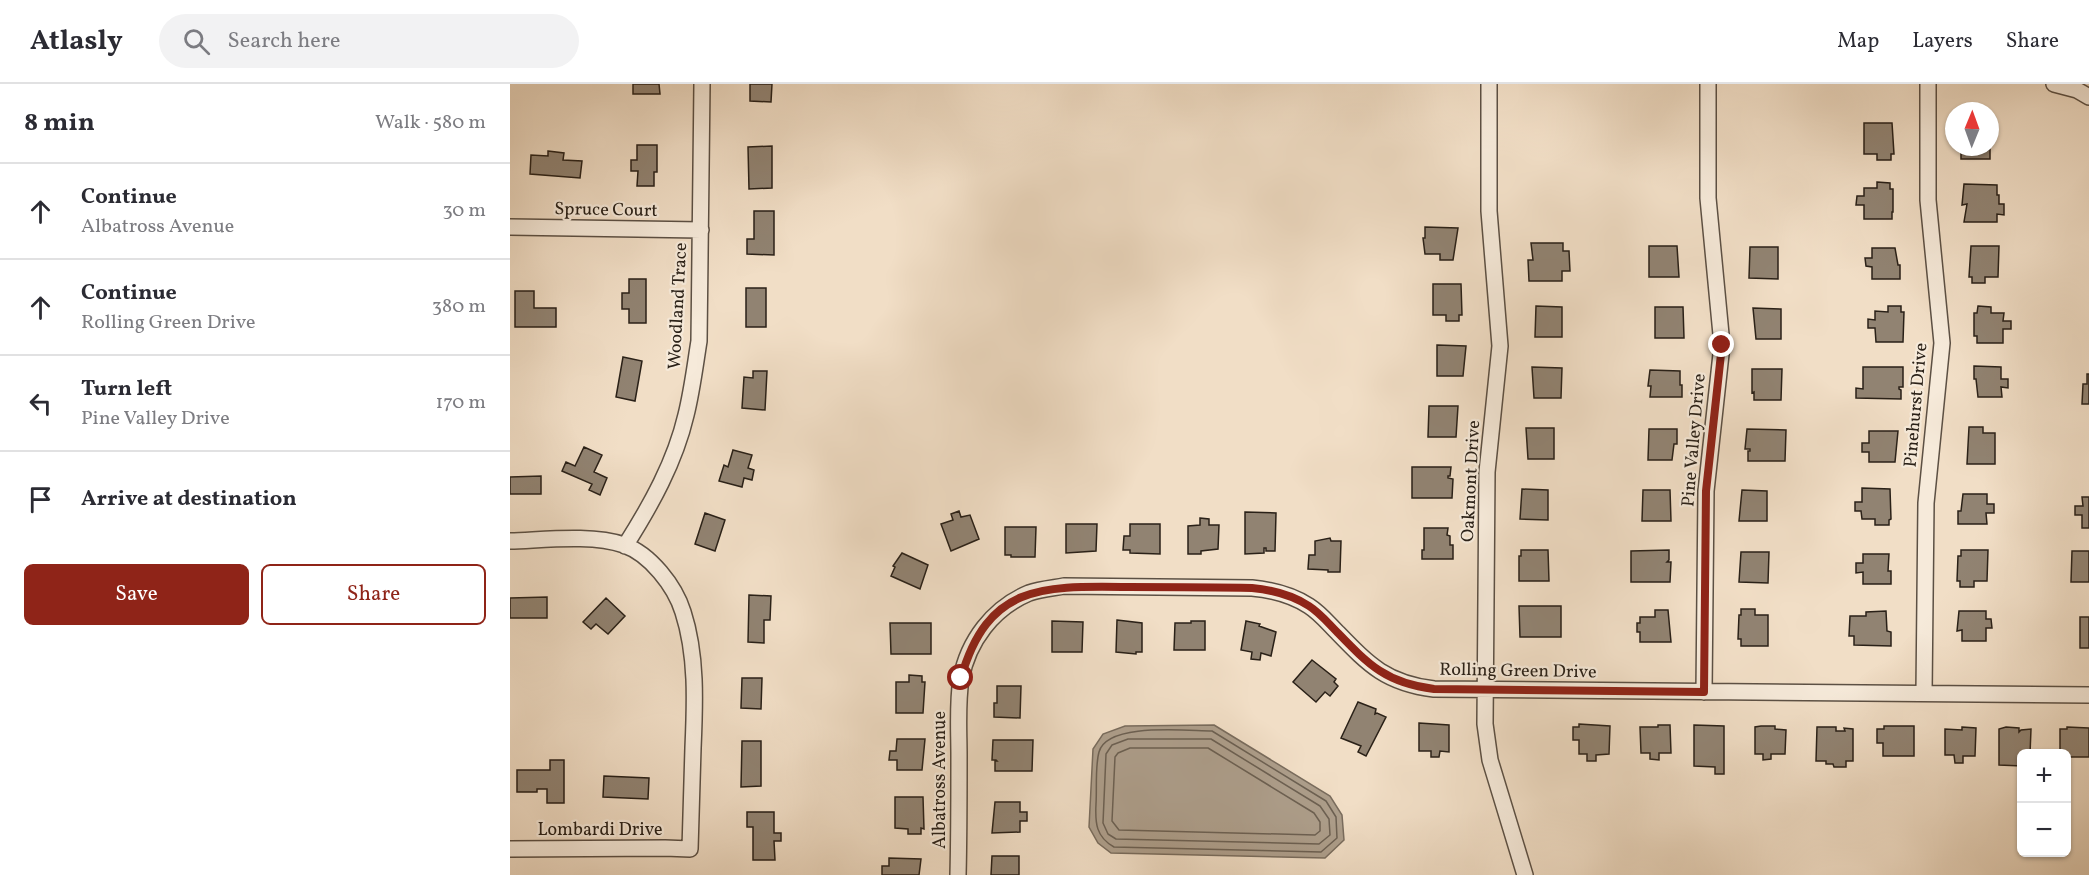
<!DOCTYPE html>
<html lang="en">
<head>
<meta charset="utf-8">
<style>
	body { margin:0; font-family:Vollkorn,serif; background:#f2f2f3; color:#2b2b33 }
	.controls { position:absolute; right:18px; bottom:18px; display:grid; overflow:hidden; border-radius:9px; box-shadow:0 2px 4px #0004 }
	.controls button { width:54px; height:54px; display:grid; place-items:center; padding:0; border:0; border-bottom:2px solid #e1e1e2; background:#fff; color:#2b2b33; font:30px sans-serif }
	.compass { position:absolute; left:1435px; top:18px; width:54px; height:54px; border-radius:50%; background:#fff; box-shadow:0 2px 4px #0004; rotate:1deg }
	.stop { position:absolute; width:18px; height:18px; margin:-14px; border:4px solid #8f2418; border-radius:50%; background:#fff }
	.stop.end { background:#8f2418; border-color:#fff; box-shadow:0 2px 6px #0008 }
	.list { margin:0; padding:0; list-style:none }
	h2 { display:flex; justify-content:space-between; align-items:center; height:78px; margin:0; padding:0 24px; font-size:26px }
	h2 small { font-size:20px; font-weight:400; color:#7c7c81 }
	.list li { display:grid; grid-template-columns:39px 1fr auto; gap:18px; align-items:center; box-sizing:border-box; height:96px; padding:0 24px; border-top:2px solid #e1e1e2 }
	.list b { display:block; font-size:22px; white-space:nowrap }
	.list p { margin:0; font-size:20px; white-space:nowrap; color:#7c7c81 }
	.list em { font-size:20px; font-style:normal; color:#7c7c81 }
	.actions { display:flex; gap:12px; padding:18px 24px }
	.actions a { flex:1; padding:14px 0; border:2px solid #8f2418; border-radius:9px; text-align:center; font-size:21px; color:#8f2418 }
	.actions .main { background:#8f2418; color:#fff }
	.icon { flex:none; width:33px; height:33px; fill:none; stroke:currentColor; stroke-width:2; stroke-linecap:round; stroke-linejoin:round }
	.map { position:relative; flex:none; width:1579px; height:791px; overflow:hidden }
	header { display:flex; align-items:center; gap:36px; box-sizing:border-box; height:84px; padding:0 30px; background:#fff; border-bottom:2px solid #e1e1e2 }
	header strong { font-size:28px }
	nav { display:flex; gap:33px; margin-inline-start:auto; font-size:21px }
	.search { width:420px; height:54px; background:#f2f2f3; display:flex; align-items:center; gap:15px; box-sizing:border-box; padding:0 21px; border-radius:33px; color:#7c7c81; font-size:22px }
	main { display:flex }
	aside { flex:1; background:#fff }
	.map>svg:first-child { display:block }
	.water { fill:#ad9e8b; stroke:#796c5d; stroke-width:1.5 }
	.lines { fill:none; stroke-linecap:round; stroke-linejoin:round }
	.shore { stroke:#6c6052; stroke-width:1.5 }
	.building { fill:#918372; stroke:#2a2118; stroke-width:1.5 }
	.minor-casing { stroke:#5c5044; stroke-width:18 }
	.minor { stroke:#f6eada; stroke-width:15 }
	.route { stroke:#8f2418; stroke-width:8 }
	.labels { text-anchor:middle; stroke-width:4.5; stroke-linejoin:round; paint-order:stroke }
	.street-label { font-size:18px; fill:#2a2118; stroke:#f6eada }
</style>
</head>
<body>
<header>
<strong>Atlasly</strong>
<div class="search"><svg class="icon" aria-label="search" viewBox="0 0 24 24"><circle cx="10" cy="10" r="6"/><path d="M15 15l6 6"/></svg>Search here</div>
<nav><a>Map</a><a>Layers</a><a>Share</a></nav>
</header>
<main>
<aside>
<h2>8 min<small>Walk · 580 m</small></h2>
<ul class="list">
<li><svg class="icon" aria-label="ahead" viewBox="0 0 24 24"><path d="M12 20V5M6 11l6-6 6 6"/></svg><div><b>Continue</b><p>Albatross Avenue</p></div><em>30 m</em></li>
<li><svg class="icon" aria-label="ahead" viewBox="0 0 24 24"><path d="M12 20V5M6 11l6-6 6 6"/></svg><div><b>Continue</b><p>Rolling Green Drive</p></div><em>380 m</em></li>
<li><svg class="icon" aria-label="left" viewBox="0 0 24 24"><path d="M17 20v-9H6M10 6l-5 5 5 5"/></svg><div><b>Turn left</b><p>Pine Valley Drive</p></div><em>170 m</em></li>
<li><svg class="icon" aria-label="arrive" viewBox="0 0 24 24"><path d="M6 21V4h12l-3 4 3 4H6"/></svg><div><b>Arrive at destination</b></div></li>
</ul>
<div class="actions"><a class="main">Save</a><a>Share</a></div>
</aside>
<div class="map">
<svg width="1579" height="791" viewBox="0 0 1579 791">
	<rect width="100%" height="100%" fill="#f1dec6"/>
	<filter id="stains"><feTurbulence type="fractalNoise" baseFrequency=".00333" numOctaves="4"/><feColorMatrix values="0 0 0 0 .2 0 0 0 0 .09 0 0 0 0 .02 0 0 0 .5 -.17"/></filter>
	<radialGradient id="worn" r=".72"><stop offset=".6" stop-color="#630" stop-opacity="0"/><stop offset="1" stop-color="#630" stop-opacity=".3"/></radialGradient>
	<!-- water -->
	<path class="water" d="M704 641 820 712 832 731 834 756 815 774 601 769 588 759 579 743 583 665 593 650 615 642Z"/>
	<g class="lines">
		<!-- shore -->
		<path class="shore" d="M702 647 816 717 826 733 827 754 811 768 604 763C586 753 585 739 586 720 587 705 585 682 589 668 597 638 677 647 702 647Z
			M618 655H701L810 722 819 735 820 751 809 760 606 755 598 750 593 739 596 670 602 661Z
			M620 664H698L804 729 810 738V747L805 751 609 746 602 737 605 673 608 669Z"/>
	</g>
	<!-- building -->
	<path class="building" d="M123 0H149L150 10H123Z
		M240 0H262L261 18 240 17Z
		M1354 39H1382L1384 70H1381V76H1367V70H1354Z
		M127 61H147V88H144V102H127L128 87H121V76H127Z
		M262 62V104L239 105 238 63Z
		M1451 63H1480V75H1451Z
		M38 67 54 69 53 76 72 77 70 94 20 90 21 71 38 72Z
		M1367 98 1380 99V105H1383V128H1382V135H1354V121H1346L1347 112H1354V104H1367Z
		M1454 100 1487 101V111H1489V120H1494V131L1487 130V138H1454L1457 120 1452 121Z
		M244 127H264V171L237 170V155H244Z
		M915 143 948 144 943 176H930V170H915L913 154H915Z
		M1021 159H1053V167H1059L1060 187H1052V197H1019L1018 176H1023Z
		M1139 162H1167L1169 193H1139Z
		M1461 162H1489L1488 193H1475V199H1462V193H1459Z
		M1240 163H1268V195L1239 194Z
		M1362 164H1385L1388 181H1390V195H1362V183L1356 182 1355 174H1362Z
		M119 195H136V239H119V225H112V209H119Z
		M923 200H951L952 231H949V237H936V231H923Z
		M236 204H256V243H236Z
		M5 207H24V224H46V243H5Z
		M1026 222 1052 223V253H1025Z
		M1378 222H1391V228H1394L1393 258H1366L1365 244H1358V235L1365 236V227L1378 228Z
		M1468 222 1481 223V229H1494L1493 237H1501V245H1493V259H1467V252H1464V229H1467Z
		M1145 223H1173L1174 254H1145Z
		M1243 224 1271 225V255H1246Z
		M927 261 956 262 953 292H927Z
		M113 273 132 277 125 317 106 313Z
		M1464 282 1491 283V295H1498V304L1491 303 1492 313H1468L1466 295H1464Z
		M1022 283 1052 284 1051 314H1024Z
		M1353 283H1393V303H1389V305L1391 306V315L1346 314V304L1353 305Z
		M1242 285H1272L1271 316H1244V308L1242 309Z
		M1140 286 1170 287V301H1172V313H1140L1141 302H1138Z
		M243 287H257L255 326 232 324 234 293 243 294Z
		M1577 290H1579V320H1572L1573 300H1577Z
		M919 322H948L946 353H918Z
		M1459 343H1473V349H1485V380H1457Z
		M1016 344H1044V375H1018Z
		M1139 345H1167V360H1164L1162 376H1138Z
		M1237 345 1276 346 1275 377H1238V367H1240V365H1235Z
		M1359 347H1388L1385 378H1359V368H1352V359H1359Z
		M74 363 92 371 84 388 97 394 90 411 79 406 82 400 52 387 56 378 65 382Z
		M223 366 242 371 238 384 244 386 242 396 234 394 232 403 209 397 214 381 218 383Z
		M902 383H941L940 392H938V394L943 395 942 414H902Z
		M31 392V410H0V393Z
		M1352 404 1380 405 1381 435 1379 436V441H1365V435H1352L1351 427H1345V418H1352Z
		M1012 405 1038 406V436L1010 435Z
		M1133 406H1160L1161 437H1132Z
		M1232 406 1257 407V437H1229Z
		M1453 410H1477V420H1484V429H1476L1477 440H1448V427H1451Z
		M1572 413H1579V444H1572V431H1565V422H1573Z
		M449 427 451 433 460 431 469 455 441 467 431 440 443 436 441 430Z
		M735 428 766 429 765 467H756V464H754V469L735 470Z
		M195 429 215 436 205 467 185 460Z
		M690 434 699 435V441H709L708 465 691 467V470H678V442L690 441Z
		M556 440H587L586 467 556 469Z
		M620 440H650V470L620 469V466H613L614 452H620Z
		M495 443H526L525 473H501V471H495Z
		M914 444H938L937 451 940 452V461H943V475H912V466H914Z
		M820 454 821 457H831L830 488H818V486L798 485 799 471H805V457Z
		M1011 466H1038L1039 497H1009V472H1011Z
		M1159 466V476L1157 478H1161L1160 498H1121V467Z
		M1451 466H1478L1477 497H1464V503H1450V497H1447L1448 472H1451Z
		M1562 467H1579V498H1561Z
		M1231 468H1259L1258 499 1229 498Z
		M392 469 418 481 410 505 381 492 385 483 383 482Z
		M1353 470H1379L1378 487H1381V500H1353V488L1346 489V479H1353Z
		M239 511 261 512 260 536H254V559L238 558Z
		M37 513V534H0V514Z
		M96 514 115 532 98 550 86 540 81 545 73 538Z
		M1009 522H1051V553H1010Z
		M1231 525H1245V531H1258V562H1231V555H1228L1229 531H1231Z
		M1145 526H1158L1161 558H1130V548H1127V539H1130V533H1145Z
		M1376 527 1377 547 1381 548V562L1344 561V552H1339L1340 532H1356V528Z
		M1449 527H1476V535H1481L1482 544H1476V557H1452V546L1447 547Z
		M1570 533H1579V564H1570Z
		M607 536 632 539V568H626V570L606 568Z
		M542 537 573 538 572 568H542Z
		M681 537H695V566H664L665 539H681Z
		M736 537 750 540 749 542 766 548 761 572 751 569 750 576 741 575 742 568 731 566Z
		M380 539H421V570H381Z
		M802 576 826 595 824 598 828 602 820 612 815 608 806 618 783 598Z
		M399 591 412 592V598H415L413 629H386V598H399Z
		M232 594H252L251 625 231 624Z
		M487 602H511L510 634 484 633V619H487Z
		M848 618 866 625 865 630 867 629 876 633 856 672 848 668 851 662 831 654Z
		M909 639 939 641V668L930 667 929 673H921V667H909Z
		M1069 640 1100 642 1099 670 1086 671V677H1077V670H1069V656H1063V643H1069Z
		M1148 641H1160L1161 669H1149V676L1140 675V669H1131L1130 643H1148Z
		M1184 641 1214 642V690H1205V683L1184 682Z
		M1251 642H1265V645L1276 646 1275 670H1261V675L1253 676V670H1245V643Z
		M1374 642H1404V672H1373V659H1367V645H1374Z
		M1307 643H1326V647H1335L1334 644 1343 645V677H1336V683H1324L1323 680H1316V677H1306Z
		M1452 643 1466 644 1465 672H1453V679H1445L1444 671H1435V645L1452 646Z
		M1496 643 1509 644V648L1511 646 1521 645 1520 670H1512V682L1489 681V645Z
		M1557 643 1579 644V673H1556V670H1550V645H1557Z
		M387 655H415L412 686H387V676H379L380 667H386Z
		M483 656H523L522 687H485V677H487L486 676H482Z
		M232 657H251V702L231 703Z
		M40 676H54V719H37V705H27V708H7V686H40Z
		M94 692 139 694 138 715 93 713Z
		M385 713H413L414 745 411 744V750H398V745L385 744Z
		M485 718H510V728H517V737H510V748L482 749Z
		M237 728H264V749H271V757H264L265 776H243V743H237Z
		M482 772H509V791H481Z
		M379 774 411 775 409 791H372V782H379Z"/>
	<g class="lines">
		<defs>
			<path id="minor" d="M979 0V127L990 262 977 388 975 640 980 676 1015 791
				M1544 0 1567 6 1579 13
				M0 143 191 146
				M0 457C34 456 82 450 114 461 140 470 165 502 173 528 187 571 185 619 183 664 182 698 181 731 180 765L155 764 0 765
				M115 462C141 421 165 378 176 331 182 307 185 282 189 257L192 0
				M1194 608 1196 407 1212 261 1198 114V0
				M1414 609 1416 419 1432 259 1418 116V0
				M448 791C449 751 449 712 449 672 449 647 447 620 451 595 458 557 483 524 519 509 530 505 543 504 554 502L742 504C763 506 782 511 799 522 810 529 818 539 827 548 859 581 876 599 924 605L1579 611"/>
		</defs>
		<!-- minor casing -->
		<use href="#minor" class="minor-casing"/>
		<!-- minor -->
		<use href="#minor" class="minor"/>
	</g>
	<g class="lines">
		<!-- route -->
		<path class="route" d="M451 594C478 499 534 502 618 503 659 503 701 503 742 504 763 506 782 511 799 522 810 529 818 539 827 548 859 581 876 599 924 605L1194 608 1196 407 1212 261"/>
	</g>
	<g class="labels">
		<!-- street labels -->
		<g class="street-label">
			<text transform="translate(96 125) rotate(1)" y="6">Spruce Court</text>
			<text transform="translate(167 222) rotate(-87)" y="6">Woodland Trace</text>
			<text transform="translate(1405 321) rotate(-85)" y="6">Pinehurst Drive</text>
			<text transform="translate(1183 356) rotate(-85)" y="6">Pine Valley Drive</text>
			<text transform="translate(960 397) rotate(-87)" y="6">Oakmont Drive</text>
			<text transform="translate(1008 586) rotate(1)" y="6">Rolling Green Drive</text>
			<text transform="translate(429 696) rotate(-90)" y="6">Albatross Avenue</text>
			<text x="90" y="751">Lombardi Drive</text>
		</g>
	</g>
	<rect width="100%" height="100%" filter="url(#stains)"/>
	<rect width="100%" height="100%" fill="url(#worn)"/>
</svg>
<div class="controls">
<button>+</button>
<button>−</button>
</div>
<svg class="compass" viewBox="-18 -18 36 36"><path d="M0-13l5 13h-10z" fill="#e53935"/><path d="M0 13l5-13h-10z" fill="#7c7c81"/></svg>
<div class="stop" style="left:451px;top:594px"></div>
<div class="stop end" style="left:1212px;top:261px"></div>
</div>
</main>
</body>
</html>
